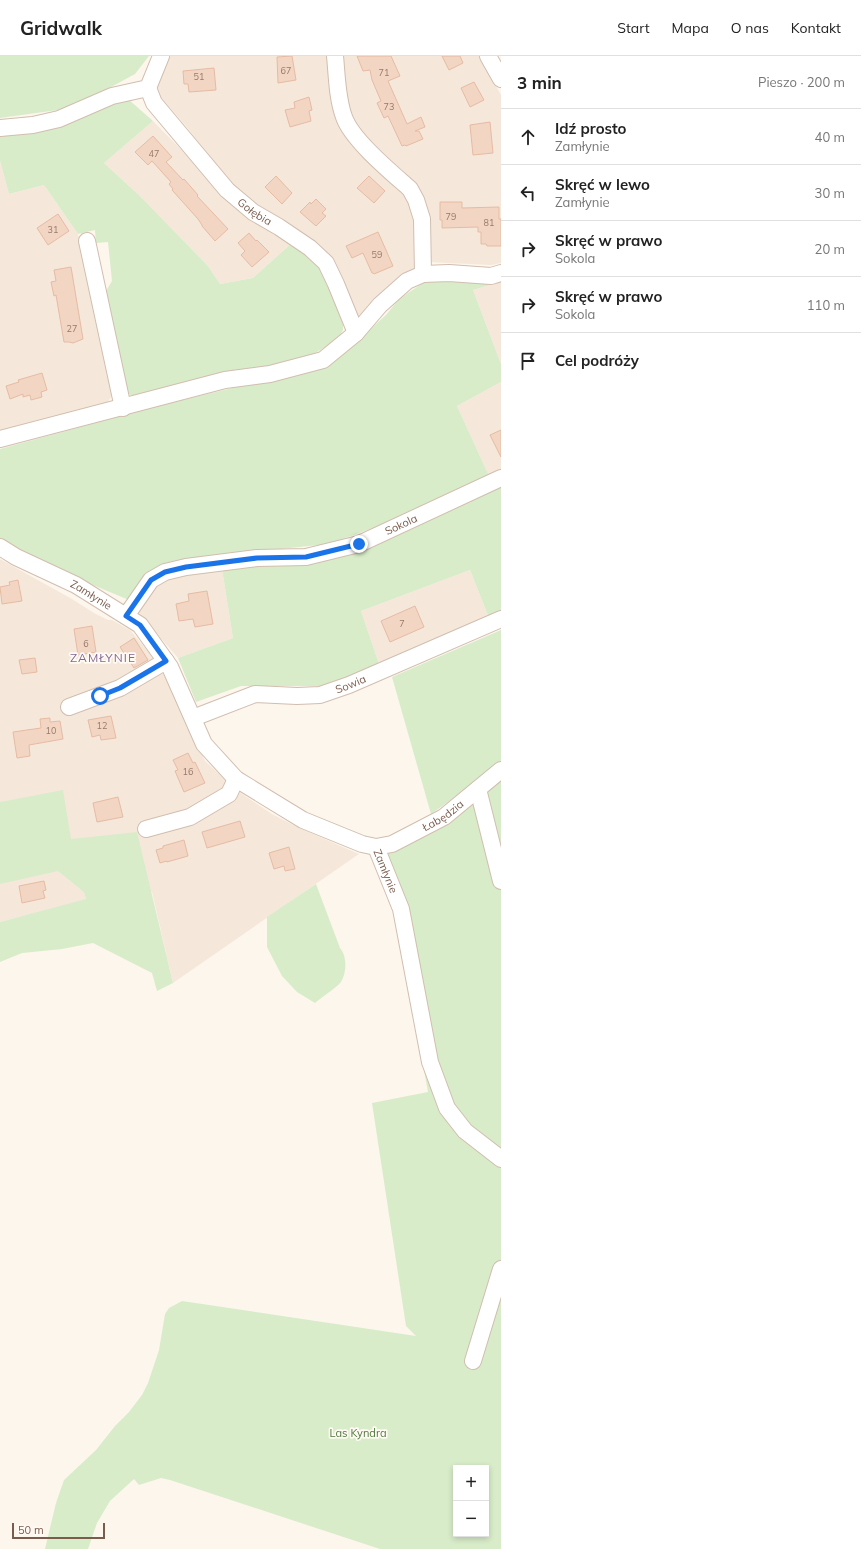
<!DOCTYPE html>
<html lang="pl">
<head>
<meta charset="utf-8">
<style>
	body { margin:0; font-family:Mulish,sans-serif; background:#f2f2f2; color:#222 }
	.controls { position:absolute; right:12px; bottom:12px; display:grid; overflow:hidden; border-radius:0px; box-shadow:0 2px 6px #0003 }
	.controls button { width:36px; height:36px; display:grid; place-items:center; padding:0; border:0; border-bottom:1px solid #e0e0e0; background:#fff; color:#222; font:20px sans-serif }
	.scale { position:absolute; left:12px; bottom:10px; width:93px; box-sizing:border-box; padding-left:4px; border:2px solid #7a5c4d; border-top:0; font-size:11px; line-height:14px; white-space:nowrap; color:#7a5c4d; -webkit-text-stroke:3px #fffaf3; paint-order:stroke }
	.stop { position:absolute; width:12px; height:12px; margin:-9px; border:3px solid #1a73e8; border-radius:50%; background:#fff }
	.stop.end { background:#1a73e8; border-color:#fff; box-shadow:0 1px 4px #0008 }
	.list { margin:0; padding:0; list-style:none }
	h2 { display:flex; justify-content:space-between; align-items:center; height:52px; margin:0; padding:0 16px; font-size:17px }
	h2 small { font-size:13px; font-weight:400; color:#767676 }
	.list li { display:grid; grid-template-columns:26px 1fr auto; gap:12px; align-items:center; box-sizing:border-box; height:56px; padding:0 16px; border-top:1px solid #e0e0e0 }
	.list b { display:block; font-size:15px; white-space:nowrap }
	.list p { margin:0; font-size:13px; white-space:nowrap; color:#767676 }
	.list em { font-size:13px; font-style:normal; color:#767676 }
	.icon { flex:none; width:22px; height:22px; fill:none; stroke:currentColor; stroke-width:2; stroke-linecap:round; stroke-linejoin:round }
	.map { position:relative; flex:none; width:501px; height:1493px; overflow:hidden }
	header { display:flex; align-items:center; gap:24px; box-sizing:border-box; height:56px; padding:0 20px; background:#fff; border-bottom:1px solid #e0e0e0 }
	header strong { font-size:19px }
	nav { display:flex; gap:22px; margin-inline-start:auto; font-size:14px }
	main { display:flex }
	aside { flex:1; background:#fff }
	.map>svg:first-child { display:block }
	.residential { fill:#f5e8da }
	.green { fill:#d8ecc9; fill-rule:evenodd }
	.building { fill:#f3d5c3; stroke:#e6bba3 }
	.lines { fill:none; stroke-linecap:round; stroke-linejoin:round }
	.minor-casing { stroke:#d1beb0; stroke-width:18 }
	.minor { stroke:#fff; stroke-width:16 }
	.route { stroke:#1a73e8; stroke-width:5 }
	.labels { text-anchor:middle; stroke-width:3.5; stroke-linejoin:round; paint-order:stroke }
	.number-label { font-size:9px; fill:#987a6a }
	.street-label { font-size:11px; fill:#7a5c4d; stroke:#fffaf3 }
	.park-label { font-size:11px; fill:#537a41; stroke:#fffaf3 }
	.neighbourhood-label { font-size:12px; letter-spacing:1px; fill:#846695; stroke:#fffaf3 }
</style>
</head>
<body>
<header>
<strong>Gridwalk</strong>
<nav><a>Start</a><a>Mapa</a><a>O nas</a><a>Kontakt</a></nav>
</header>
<main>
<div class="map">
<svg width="501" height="1493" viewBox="0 0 501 1493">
	<rect width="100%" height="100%" fill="#fdf6ec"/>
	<!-- residential -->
	<path class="residential" d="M169 0H327L335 50 405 135 414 151 416 206 412 216 389 229 360 260 353 259 351 248 255 149 231 129 186 70 158 38V24Z
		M341 0H479L501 39V207L491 209 427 206 425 153 368 85 352 61 343 21Z
		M153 65 221 134 293 186 253 222 220 228 208 210 141 141 104 107Z
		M0 105 9 138 44 129 78 178 113 338 106 349 0 378Z
		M501 226V308L473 234Z
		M501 326V416L490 422 457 350Z
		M0 503 72 543 94 557 108 564H112L130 574 147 594 166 623 205 705 239 736 272 758 299 772 359 798 173 927 152 836 85 837 86 844 0 866Z
		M222 513 233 582 178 602 138 556 151 537 165 523Z
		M470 514 489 562 379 608 361 555Z"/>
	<!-- green -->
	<path class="green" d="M0 0H149L135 18 100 37 65 53 0 62Z
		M128 43 153 65 104 107 141 141 208 210 220 228 253 222 293 186 326 218 343 269V274L338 283 304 304 235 315 140 341 130 339 126 333 106 235 112 225 108 186 96 187 95 174 78 178 44 129 9 138 0 105V77L60 69Z
		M460 224 497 227 473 234 501 308V326L457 350 490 422 400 462 329 488 289 492 172 509 151 515 129 544 40 507 0 483V393L154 351 332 308 386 259 399 243 426 225Z
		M501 431V557L489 562 470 514 361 555 379 608 324 630H241L196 646 178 602 233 582 222 513 306 507Z
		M501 574V708L431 758 392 621Z
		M501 723V1493H380L170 1424 161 1422 139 1429 134 1423 110 1445 97 1467 88 1493H45L56 1447 64 1424 96 1394 115 1370 129 1356 142 1339 148 1327 159 1294 165 1258 169 1252 182 1245 416 1280 406 1270 372 1047 428 1036 394 849 386 794ZM456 1412H486V1478H456Z
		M63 734 71 783 137 776 173 927 157 935 152 917 93 887 62 893 22 897 0 906V866L86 843 84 836 58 815 0 828V746Z
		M316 828 340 892C347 900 347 916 341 926 336 932 322 941 315 947L297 936 282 920 267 891V861Z"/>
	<!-- building -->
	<path class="building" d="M292 0 296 24 278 27 277 1Z
		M357 0H391L400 20 388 25 407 68 421 61 425 71 415 75H419L423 83 406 90 405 89 402 90 388 60 384 62 377 47 381 45 372 24 370 14 363 15Z
		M442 0H460L463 7 449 14Z
		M214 12 216 34 189 36 188 28H184L183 15Z
		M474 26 484 44 470 51 461 32Z
		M309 41 312 54 309 55 311 65 290 71 285 54 295 52 294 46Z
		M490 66 493 97 473 99 470 69Z
		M153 80 172 101 166 106 183 124 184 123 198 139 197 140 228 173 215 185 202 170V169L198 163 172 134 173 133 169 128 171 126 152 105 148 109 135 96Z
		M276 120 292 137 282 148 265 131Z
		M369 120 385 135 374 147 357 132Z
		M316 143 326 153 322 157 326 160 316 170 300 156 310 146 311 148Z
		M440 146H462V152L499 151V163H501V190H487L486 188H481V176H478V171L442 172V164H440Z
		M58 158 69 175 48 189 37 172Z
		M378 176 393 210 374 218 373 217H372L363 197 352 202 346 190Z
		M249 177 256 185 257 184 269 196 252 211 241 199 245 195 238 187Z
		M71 211 83 283 73 287 69 286H64L56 239 54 240 51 226 56 225 54 214Z
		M42 317 47 334 41 336 42 341 31 344 30 339 23 341V338L10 343 6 330 19 326 18 324Z
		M501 374V401L490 379Z
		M18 524 22 545 2 548 0 531 10 529 9 526Z
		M207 535 213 568 195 571 193 563 179 565 176 548 189 545 188 538Z
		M415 550 424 571 390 586 381 565Z
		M92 570 96 596 78 599 74 573Z
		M134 582 148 604 134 612 120 591Z
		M35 602 37 616 22 618 19 604Z
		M111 660 116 682 101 684 100 679 92 681 88 664Z
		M50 662V666L60 665 63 683 29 689 30 700 17 702 13 676 41 672 40 663Z
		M188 697 193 707 195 706 205 727 184 736 175 715 178 714 173 704Z
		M118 741 123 761 97 766 93 747Z
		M240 765 245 781 207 792 202 776Z
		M184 784 188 800 167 806V805L160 807 156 794 163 792V790Z
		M289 791 295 813 285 815 284 810 274 813 269 797Z
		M44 825 46 834 43 835 45 842 22 847 19 830Z"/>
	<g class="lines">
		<defs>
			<g id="minor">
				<path d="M335 0C337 20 337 42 344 61 352 84 391 116 410 133L416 144 422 163 423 218"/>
				<path d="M488 0 501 23"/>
				<path id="s1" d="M148 32 154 47 227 134 253 156 279 171 310 192 326 207 336 228 356 277"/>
				<path d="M0 72 33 69 59 63 112 40 148 32 161 0"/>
				<path d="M87 185 123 352"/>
				<path d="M0 383 225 324 270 318 323 304 356 277 380 249 407 225 423 218 449 217 491 220 501 217"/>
				<path id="s2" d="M0 491 16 501 76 529 140 569 170 611 204 688 236 723 303 764 362 788 376 791 392 788 444 761 501 714"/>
				<path id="s3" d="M126 560 151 524 165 516 186 511 257 502 306 501 359 488 501 422"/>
				<path d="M69 651 120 632 166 605"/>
				<path id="s4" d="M193 662 255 638 297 640 320 639 349 629 501 563"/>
				<path d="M478 733 501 825"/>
				<path d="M146 773 190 761 229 738 236 723"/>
				<path id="s5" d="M376 791 401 853 430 1006 447 1052 465 1075 501 1103"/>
				<path d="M473 1305 501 1213"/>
			</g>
		</defs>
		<!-- minor casing -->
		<use href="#minor" class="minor-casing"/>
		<!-- minor -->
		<use href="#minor" class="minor"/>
	</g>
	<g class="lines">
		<!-- route -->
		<path class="route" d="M100 640 120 632 166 605 140 569 126 560 151 524 165 516 186 511 257 502 306 501 359 488"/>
	</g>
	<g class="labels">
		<!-- number labels -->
		<g class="number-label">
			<text x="286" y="18">67</text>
			<text x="384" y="20">71</text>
			<text x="199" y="24">51</text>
			<text x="389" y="54">73</text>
			<text x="154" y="101">47</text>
			<text x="451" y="164">79</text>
			<text x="489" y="170">81</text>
			<text x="53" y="177">31</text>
			<text x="377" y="202">59</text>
			<text x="72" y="276">27</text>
			<text x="402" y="571">7</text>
			<text x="86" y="591">6</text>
			<text x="102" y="673">12</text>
			<text x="51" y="678">10</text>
			<text x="188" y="719">16</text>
		</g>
		<!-- street labels -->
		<g class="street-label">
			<text dy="4" stroke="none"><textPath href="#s1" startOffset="165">Gołębia</textPath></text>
			<text dy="4" stroke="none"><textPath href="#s3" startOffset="303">Sokola</textPath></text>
			<text dy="4" stroke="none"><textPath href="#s2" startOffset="103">Zamłynie</textPath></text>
			<text dy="4" stroke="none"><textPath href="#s4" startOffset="164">Sowia</textPath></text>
			<text dy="4" stroke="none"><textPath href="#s2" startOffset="575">Łabędzia</textPath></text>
			<text dy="4" stroke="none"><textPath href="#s5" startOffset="26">Zamłynie</textPath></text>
		</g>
		<!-- park labels -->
		<g class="park-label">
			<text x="358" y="1381">Las Kyndra</text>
		</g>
		<!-- neighbourhood labels -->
		<g class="neighbourhood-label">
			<text x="103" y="606">ZAMŁYNIE</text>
		</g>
	</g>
</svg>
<div class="controls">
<button>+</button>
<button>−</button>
</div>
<div class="scale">50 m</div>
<div class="stop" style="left:100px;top:640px"></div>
<div class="stop end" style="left:359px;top:488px"></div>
</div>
<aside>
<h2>3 min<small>Pieszo · 200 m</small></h2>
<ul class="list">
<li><svg class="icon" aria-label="ahead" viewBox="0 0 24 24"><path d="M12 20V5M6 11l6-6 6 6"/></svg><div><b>Idź prosto</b><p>Zamłynie</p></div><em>40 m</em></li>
<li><svg class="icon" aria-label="left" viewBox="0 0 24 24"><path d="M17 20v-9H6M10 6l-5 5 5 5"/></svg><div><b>Skręć w lewo</b><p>Zamłynie</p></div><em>30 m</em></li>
<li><svg class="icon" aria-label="right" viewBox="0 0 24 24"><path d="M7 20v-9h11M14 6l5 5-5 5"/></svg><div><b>Skręć w prawo</b><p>Sokola</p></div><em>20 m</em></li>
<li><svg class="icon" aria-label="right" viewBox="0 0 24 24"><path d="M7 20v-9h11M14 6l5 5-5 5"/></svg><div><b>Skręć w prawo</b><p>Sokola</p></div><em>110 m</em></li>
<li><svg class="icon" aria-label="arrive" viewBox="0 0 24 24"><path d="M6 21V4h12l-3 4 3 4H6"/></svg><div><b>Cel podróży</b></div></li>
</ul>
</aside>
</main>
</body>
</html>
